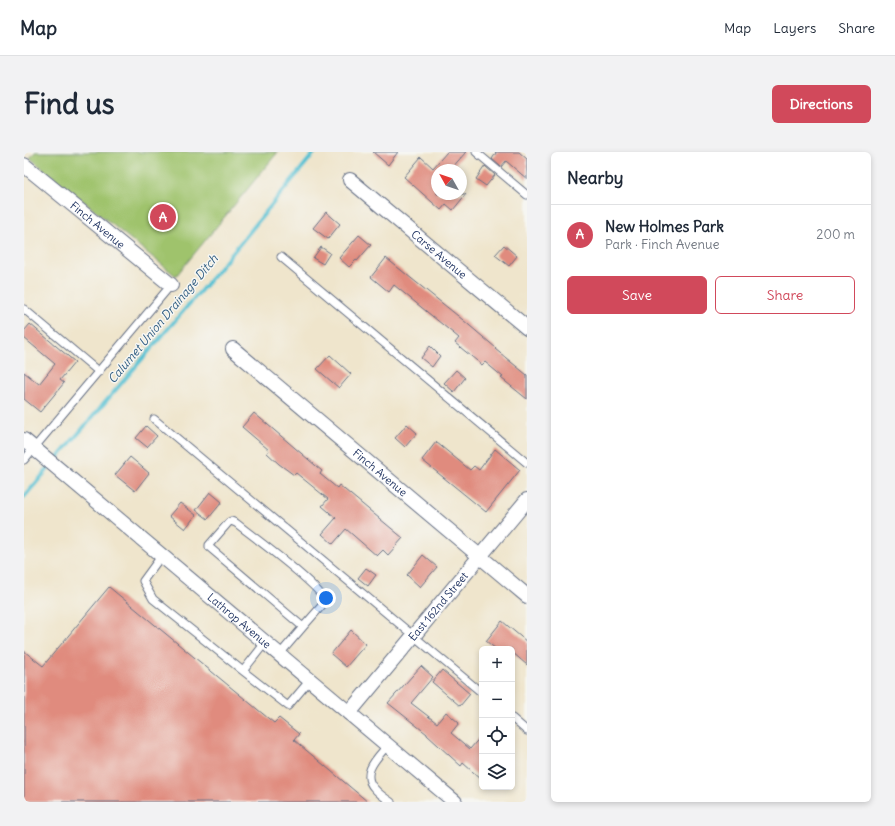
<!DOCTYPE html>
<html lang="en">
<head>
<meta charset="utf-8">
<style>
	body { margin:0; font-family:Delius,sans-serif; background:#f2f2f3; color:#1f2937 }
	.controls { position:absolute; right:12px; bottom:12px; display:grid; overflow:hidden; border-radius:6px; box-shadow:0 2px 6px #0003 }
	.controls button { width:36px; height:36px; display:grid; place-items:center; padding:0; border:0; border-bottom:1px solid #e0e1e3; background:#fff; color:#1f2937; font:20px sans-serif }
	.compass { position:absolute; left:407px; top:12px; width:36px; height:36px; border-radius:50%; background:#fff; box-shadow:0 2px 6px #0003; rotate:310deg }
	.you { position:absolute; left:302px; top:446px; width:14px; height:14px; margin:-10px; border:3px solid #fff; border-radius:50%; background:#1a73e8; box-shadow:0 0 0 6px #1a73e833 }
	.badge { display:grid; place-items:center; width:26px; height:26px; border-radius:50%; background:#d1495b; color:#fff; font-size:13px; font-weight:700 }
	.pin { position:absolute; translate:-50% -50%; border:2px solid #fff; box-shadow:0 1px 4px #0006 }
	.list { margin:0; padding:0; list-style:none }
	h2 { display:flex; justify-content:space-between; align-items:center; height:52px; margin:0; padding:0 16px; font-size:17px }
	h2 small { font-size:13px; font-weight:400; color:#747a83 }
	.list li { display:grid; grid-template-columns:26px 1fr auto; gap:12px; align-items:center; box-sizing:border-box; height:60px; padding:0 16px; border-top:1px solid #e0e1e3 }
	.list b { display:block; font-size:15px; white-space:nowrap }
	.list p { margin:0; font-size:13px; white-space:nowrap; color:#747a83 }
	.list em { font-size:13px; font-style:normal; color:#747a83 }
	.actions { display:flex; gap:8px; padding:12px 16px }
	.actions a { flex:1; padding:9px 0; border:1px solid #d1495b; border-radius:6px; text-align:center; font-size:14px; color:#d1495b }
	.actions .main { background:#d1495b; color:#fff }
	.icon { flex:none; width:22px; height:22px; fill:none; stroke:currentColor; stroke-width:2; stroke-linecap:round; stroke-linejoin:round }
	.map { position:relative; flex:none; width:503px; height:650px; overflow:hidden; border-radius:6px }
	header { display:flex; align-items:center; gap:24px; box-sizing:border-box; height:56px; padding:0 20px; background:#fff; border-bottom:1px solid #e0e1e3 }
	header strong { font-size:19px }
	nav { display:flex; gap:22px; margin-inline-start:auto; font-size:14px }
	.intro { display:flex; align-items:center; justify-content:space-between; box-sizing:border-box; height:96px; padding:0 24px }
	h1 { margin:0; font-size:28px }
	.button { padding:10px 18px; border-radius:6px; background:#d1495b; color:#fff; font-size:14px; font-weight:700 }
	main { display:flex; gap:24px; padding:0 24px }
	aside { flex:1; background:#fff; border-radius:6px; box-shadow:0 2px 6px #0003 }
	.map>svg:first-child { display:block }
	.green { fill:#9fc36c; stroke:#5d7965 }
	.lines { fill:none; stroke-linecap:round; stroke-linejoin:round }
	.stream { stroke:#57c1d3; stroke-width:4 }
	.building { fill:#e08b7e }
	.service-casing { stroke:#656f84; stroke-width:9 }
	.minor-casing { stroke:#656f84; stroke-width:16 }
	.service { stroke:#fff; stroke-width:7 }
	.minor { stroke:#fff; stroke-width:14 }
	.labels { text-anchor:middle; stroke-width:3; stroke-linejoin:round; paint-order:stroke }
	.street-label { font-size:11px; fill:#1b2f5e; stroke:#f6f6f2 }
	.water-label { font-size:12px; font-style:italic; fill:#2d5b81; stroke:#f6f6f2 }
</style>
</head>
<body>
<header>
<strong>Map</strong>
<nav><a>Map</a><a>Layers</a><a>Share</a></nav>
</header>
<div class="intro"><h1>Find us</h1><a class="button">Directions</a></div>
<main>
<div class="map">
<svg width="503" height="650" viewBox="0 0 503 650">
	<rect width="100%" height="100%" fill="#f6f6f2"/>
	<filter id="ink" filterUnits="userSpaceOnUse"><feTurbulence type="fractalNoise" baseFrequency=".025" numOctaves="2"/><feDisplacementMap in="SourceGraphic" scale="8" xChannelSelector="R" yChannelSelector="G"/><feConvolveMatrix kernelMatrix="1 2 1 2 8 2 1 2 1" color-interpolation-filters="sRGB"/></filter>
	<filter id="wash" filterUnits="userSpaceOnUse"><feTurbulence type="fractalNoise" baseFrequency=".012" numOctaves="4" result="noise"/><feDisplacementMap in="SourceGraphic" scale="16" xChannelSelector="R" yChannelSelector="G"/><feGaussianBlur stdDeviation="0.9" result="paint"/><feColorMatrix in="noise" values="0 0 0 0 0 0 0 0 0 0 0 0 0 0 0 0 0 1.4 0 .05"/><feComposite in="paint" operator="in"/></filter>
	<g filter="url(#wash)">
		<rect width="100%" height="100%" fill="#efe5cc"/>
		<!-- green -->
		<path class="green" d="M11 0H254L152 124 6 6Z"/>
		<g class="lines">
			<!-- stream -->
			<path class="stream" d="M0 345 191 122 291 0"/>
		</g>
		<g id="blocks">
			<!-- building -->
			<path class="building" d="M349 0H374L364 13Z
				M423 0H442L426 18H412L413 19V42H442L429 58 422 52 417 58 380 25 397 5 409 16Z
				M471 0H495L503 7V27L482 9 477 15 468 7 472 1Z
				M461 14 471 23 462 34 452 27Z
				M302 60 316 72 304 87 289 76Z
				M335 83 347 93 333 109 332 108 325 115 315 106Z
				M480 93 493 104 485 114 471 103Z
				M297 95 306 101 299 112 289 106Z
				M362 106 439 168 472 196 471 197 503 223V247L477 226 479 225 461 210 458 213 431 191 435 186 370 133 365 140 347 125Z
				M6 172 51 210 36 228 40 231 16 260 0 247V220L15 232 31 212 0 186V179Z
				M406 194 416 204 408 215 397 206Z
				M306 203 327 222 315 236 293 217Z
				M432 218 441 226 430 240 420 231Z
				M230 261 298 319 296 322 313 336 315 333 379 386 364 403 359 398 353 404 322 377 309 392 298 382 312 366 298 354 304 347 272 321 270 323 255 312 243 301 245 298 218 275Z
				M383 272 393 281 381 295 371 286Z
				M122 274 133 284 123 295 112 286Z
				M412 290 446 318 450 314 455 318 471 297 496 318 462 360 398 308Z
				M106 305 125 321 111 339 91 323Z
				M186 340 198 350 184 367 172 358Z
				M156 351 172 363 161 377 145 364Z
				M399 403 413 415 396 435 383 423Z
				M342 416 352 423 344 434 334 426Z
				M85 435 250 571 255 566 275 582 270 588 344 650H0V499L19 514Z
				M478 469 503 490V513L488 500V497H472L462 489Z
				M327 478 342 492 322 515 307 502Z
				M397 514 409 525 387 551 413 571 422 560 435 571 427 581 446 597 458 583V628L439 611 437 614 403 583V582L364 551Z
				M418 518 446 542 436 554 408 530Z"/>
		</g>
	</g>
	<g filter="url(#ink)">
		<use href="#blocks" fill-opacity="0" stroke="#656f84" stroke-width="1"/>
		<g class="lines">
			<defs>
				<path id="service" d="M452 0 503 43
					M257 105 503 311
					M0 157 75 220
					M130 267 458 541
					M0 308 147 133
					M207 369 212 371C227 383 300 436 301 450L279 475 185 395V393L205 370Z
					M138 403 119 429 129 447 219 519 241 491
					M255 503 279 475
					M219 519 264 554 286 528
					M488 566 503 579
					M363 594C354 605 336 621 350 636 354 641 361 646 367 650"/>
				<g id="minor">
					<path id="s1" d="M0 13 147 133"/>
					<path id="s2" d="M326 28 503 176"/>
					<path id="s3" d="M209 197 503 444"/>
					<path id="s4" d="M0 288 431 650"/>
					<path id="s5" d="M325 561 503 348"/>
				</g>
			</defs>
			<!-- service casing -->
			<use href="#service" class="service-casing"/>
			<!-- minor casing -->
			<use href="#minor" class="minor-casing"/>
			<!-- service -->
			<use href="#service" class="service"/>
			<!-- minor -->
			<use href="#minor" class="minor"/>
		</g>
	</g>
	<g class="labels">
		<!-- street labels -->
		<g class="street-label">
			<text dy="4" stroke="none"><textPath href="#s1" startOffset="95">Finch Avenue</textPath></text>
			<text dy="4" stroke="none"><textPath href="#s2" startOffset="116">Carse Avenue</textPath></text>
			<text dy="4" stroke="none"><textPath href="#s3" startOffset="192">Finch Avenue</textPath></text>
			<text dy="4" stroke="none"><textPath href="#s5" startOffset="139">East 162nd Street</textPath></text>
			<text dy="4" stroke="none"><textPath href="#s4" startOffset="281">Lathrop Avenue</textPath></text>
		</g>
		<!-- water labels -->
		<g class="water-label">
			<text transform="translate(139 167) rotate(-50)" y="4">Calumet Union Drainage Ditch</text>
		</g>
	</g>
</svg>
<div class="controls">
<button>+</button>
<button>−</button>
<button><svg class="icon" aria-label="locate" viewBox="0 0 24 24"><circle cx="12" cy="12" r="6"/><path d="M12 2v4M12 18v4M2 12h4M18 12h4"/></svg></button>
<button><svg class="icon" aria-label="layers" viewBox="0 0 24 24"><path d="M12 4l9 5-9 5-9-5zM3 14l9 5 9-5"/></svg></button>
</div>
<svg class="compass" viewBox="-18 -18 36 36"><path d="M0-13l5 13h-10z" fill="#e53935"/><path d="M0 13l5-13h-10z" fill="#747a83"/></svg>
<div class="you"></div>
<div class="pin badge" style="left:139px;top:65px">A</div>
</div>
<aside>
<h2>Nearby<small></small></h2>
<ul class="list">
<li><span class="badge">A</span><div><b>New Holmes Park</b><p>Park · Finch Avenue</p></div><em>200 m</em></li>
</ul>
<div class="actions"><a class="main">Save</a><a>Share</a></div>
</aside>
</main>
</body>
</html>
